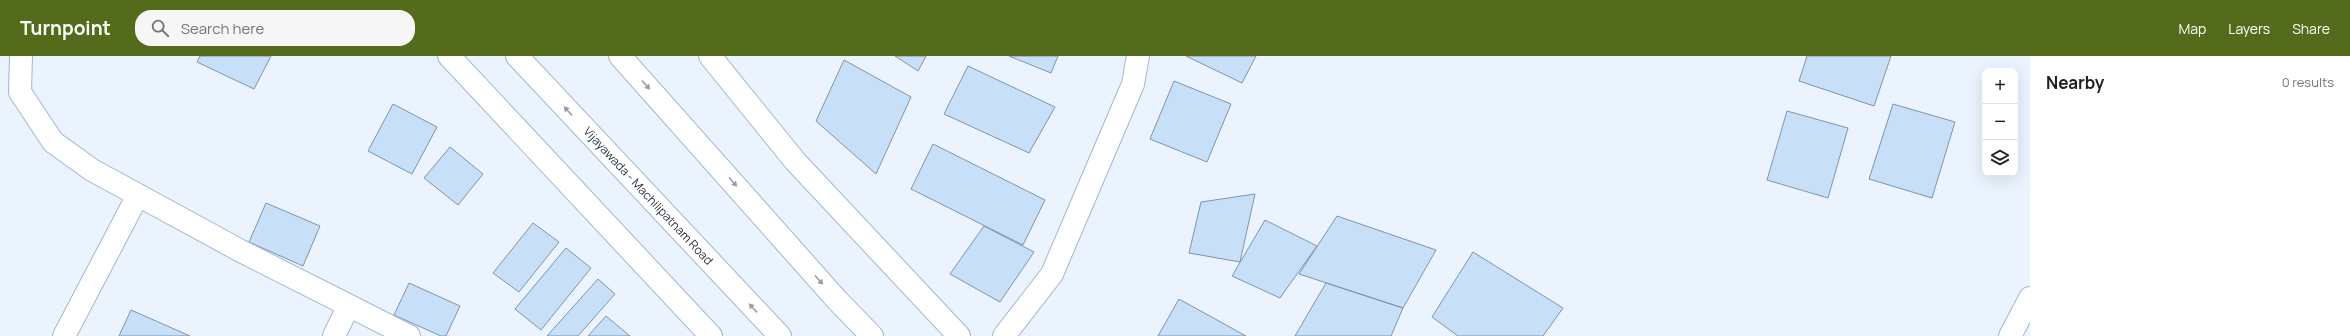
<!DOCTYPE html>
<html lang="en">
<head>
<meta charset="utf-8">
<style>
	body { margin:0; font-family:Manrope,sans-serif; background:#f6f6f6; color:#202124 }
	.controls { position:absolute; right:12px; top:12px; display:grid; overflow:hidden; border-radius:8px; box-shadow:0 4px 16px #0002 }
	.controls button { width:36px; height:36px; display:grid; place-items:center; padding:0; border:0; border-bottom:1px solid #e0e0e0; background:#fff; color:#202124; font:20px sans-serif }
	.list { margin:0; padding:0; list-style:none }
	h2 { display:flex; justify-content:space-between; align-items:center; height:52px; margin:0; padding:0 16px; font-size:17px }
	h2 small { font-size:13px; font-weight:400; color:#757577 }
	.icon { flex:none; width:22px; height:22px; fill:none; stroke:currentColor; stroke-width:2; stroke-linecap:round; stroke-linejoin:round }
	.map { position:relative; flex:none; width:2030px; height:280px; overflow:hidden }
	header { display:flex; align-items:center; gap:24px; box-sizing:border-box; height:56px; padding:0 20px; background:#536b1b; color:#fff }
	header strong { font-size:19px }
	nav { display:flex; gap:22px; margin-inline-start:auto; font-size:14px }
	.search { width:280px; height:36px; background:#f6f6f6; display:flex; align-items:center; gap:10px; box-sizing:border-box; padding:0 14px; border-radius:16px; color:#757577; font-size:15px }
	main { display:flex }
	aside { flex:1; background:#fff }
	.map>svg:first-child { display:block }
	.building { fill:#c8dff8; stroke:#7f94ac }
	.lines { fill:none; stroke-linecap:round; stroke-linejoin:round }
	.street-casing { stroke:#a1b7cf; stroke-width:24 }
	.secondary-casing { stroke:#a1b7cf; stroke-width:24 }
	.highway-casing { stroke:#a1b7cf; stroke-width:24 }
	.street { stroke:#fff; stroke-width:22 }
	.secondary { stroke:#fff; stroke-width:22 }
	.highway { stroke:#fff; stroke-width:22 }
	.oneway { fill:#9a9ea2 }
	.labels { text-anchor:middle; stroke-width:3; stroke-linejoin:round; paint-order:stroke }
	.street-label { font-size:12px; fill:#1e2730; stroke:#fff }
</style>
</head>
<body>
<header>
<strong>Turnpoint</strong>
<div class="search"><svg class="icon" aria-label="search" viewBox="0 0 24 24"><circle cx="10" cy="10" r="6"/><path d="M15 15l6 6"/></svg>Search here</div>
<nav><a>Map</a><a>Layers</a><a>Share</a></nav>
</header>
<main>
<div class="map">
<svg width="2030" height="280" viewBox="0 0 2030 280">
	<rect width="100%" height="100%" fill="#ebf4fe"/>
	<!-- building -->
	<path class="building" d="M200 0H271L254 33 197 6Z
		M895 0H926L918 15Z
		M1009 0H1058L1051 17Z
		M1186 0H1256L1242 27Z
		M1807 0H1891L1874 50 1799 25Z
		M844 4 911 41 876 118 816 65Z
		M968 10 1055 51 1029 97 944 58Z
		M1174 25 1231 48 1207 106 1150 83Z
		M393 48 437 71 412 118 368 95Z
		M1893 48 1955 66 1932 142 1869 123Z
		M1787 55 1848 72 1828 142 1767 124Z
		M933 88 1045 144 1023 189 911 133Z
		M450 91 483 118 458 149 424 122Z
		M1255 138 1240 206 1189 197 1201 146Z
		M266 147 320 170 303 210 249 186Z
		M1337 160 1436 194 1403 252 1299 218Z
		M1265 164 1317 190 1280 242 1232 220Z
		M533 167 559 186 519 236 493 217Z
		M984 170 1034 196 1000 246 950 218Z
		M566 192 591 212 541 274 515 253Z
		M1473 196 1563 252 1543 280H1458L1432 261Z
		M598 223 615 238 578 280H547Z
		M409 227 460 250 446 280H441L394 259Z
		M1326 227 1403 252 1391 280H1295Z
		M1179 243 1246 280H1158Z
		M131 254 190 280H119Z
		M606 260 630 280H588Z"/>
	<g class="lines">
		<defs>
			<path id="street" d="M21 0 20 36 53 86 92 114 239 194 409 280
				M64 280 138 139
				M334 280 348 251
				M1004 280 1052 218 1133 28 1138 0
				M2010 280 2030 242"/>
			<path id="secondary" d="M449 0 711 280
				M710 0 795 105 959 280"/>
			<path id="highway" d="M517 0 780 280
				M620 0 837 244 872 280"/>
		</defs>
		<!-- street casing -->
		<use href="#street" class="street-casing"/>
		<!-- secondary casing -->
		<use href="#secondary" class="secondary-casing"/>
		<!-- highway casing -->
		<use href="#highway" class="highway-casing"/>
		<!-- street -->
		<use href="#street" class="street"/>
		<!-- secondary -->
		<use href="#secondary" class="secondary"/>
		<!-- highway -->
		<use href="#highway" class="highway"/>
	</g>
	<!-- one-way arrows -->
	<defs><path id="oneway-solid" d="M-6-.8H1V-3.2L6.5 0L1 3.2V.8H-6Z"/></defs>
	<g class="oneway">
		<use href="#oneway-solid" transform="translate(646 29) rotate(48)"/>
		<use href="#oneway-solid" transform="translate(568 55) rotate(-133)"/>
		<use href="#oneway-solid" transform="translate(733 126) rotate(48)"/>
		<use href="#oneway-solid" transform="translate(819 224) rotate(48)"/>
		<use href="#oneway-solid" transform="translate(753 252) rotate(-133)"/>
	</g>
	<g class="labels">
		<!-- street labels -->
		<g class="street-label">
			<text transform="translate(648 140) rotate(47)" y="4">Vijayawada - Machilipatnam Road</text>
		</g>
	</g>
</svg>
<div class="controls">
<button>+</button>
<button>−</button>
<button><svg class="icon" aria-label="layers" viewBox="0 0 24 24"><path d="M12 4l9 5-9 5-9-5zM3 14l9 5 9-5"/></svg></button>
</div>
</div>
<aside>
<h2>Nearby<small>0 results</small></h2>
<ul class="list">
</ul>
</aside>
</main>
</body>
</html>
